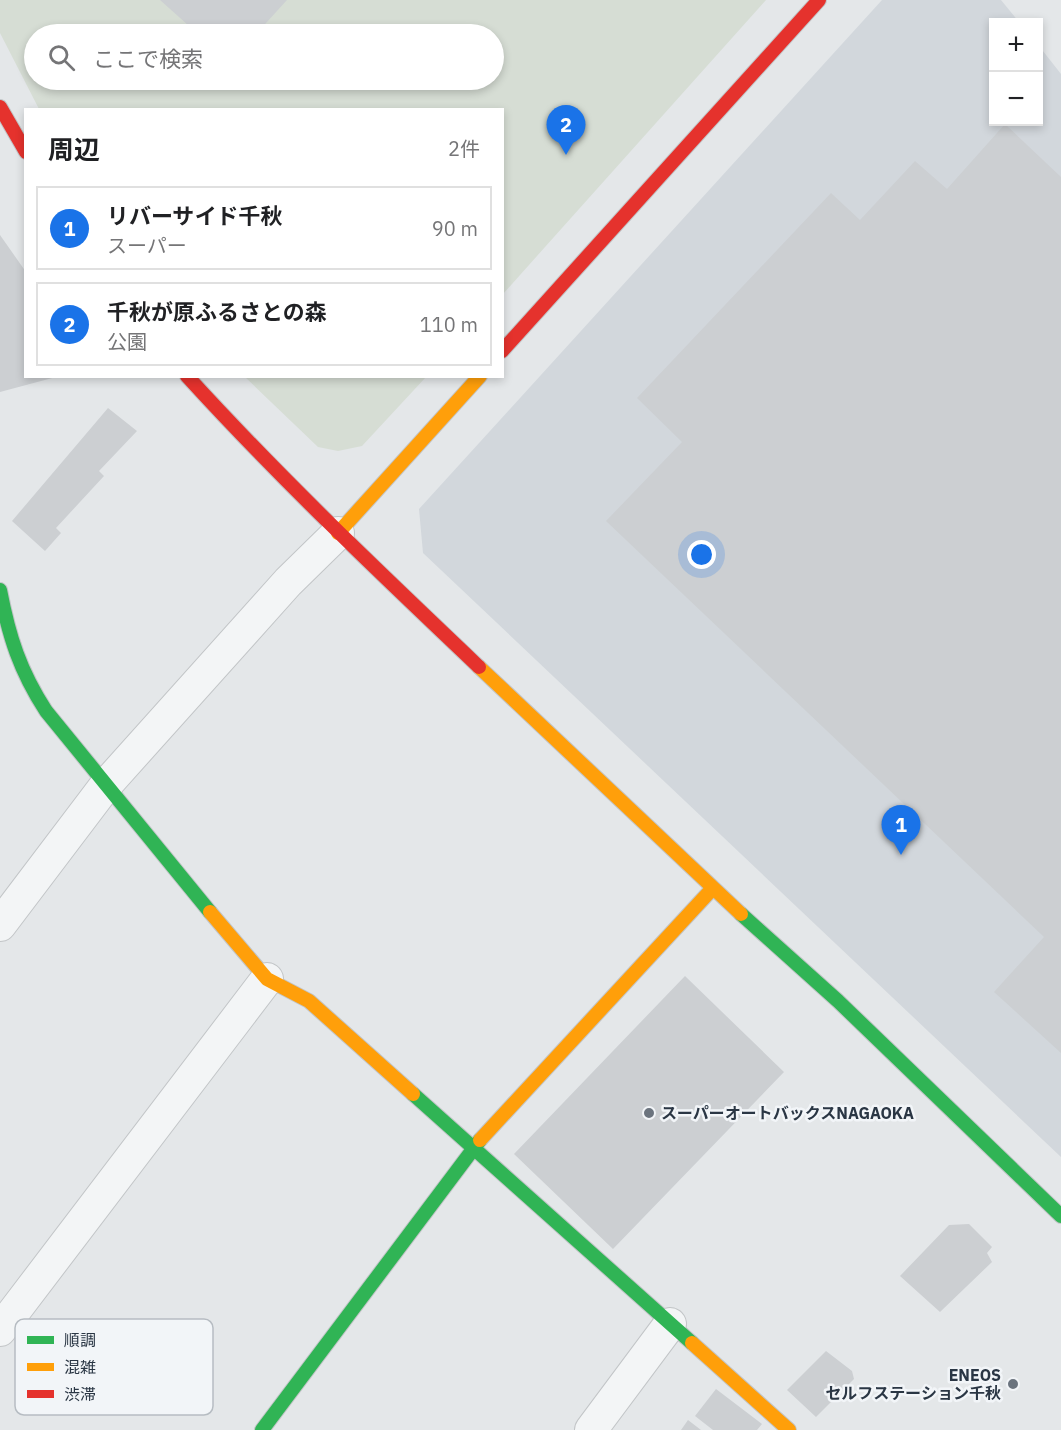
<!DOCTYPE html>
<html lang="ja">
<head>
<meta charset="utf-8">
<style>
	body { margin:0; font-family:"IBM Plex Sans","Noto Sans JP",sans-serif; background:#f6f6f6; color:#202124 }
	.controls { position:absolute; right:18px; top:18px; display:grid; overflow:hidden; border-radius:0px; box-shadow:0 3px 9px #0003 }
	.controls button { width:54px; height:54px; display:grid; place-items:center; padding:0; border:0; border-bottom:2px solid #e0e0e0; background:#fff; color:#202124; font:30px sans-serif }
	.you { position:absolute; left:702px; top:555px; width:21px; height:21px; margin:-15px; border:4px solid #fff; border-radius:50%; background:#1a73e8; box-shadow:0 0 0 9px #1a73e833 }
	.badge { display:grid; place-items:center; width:39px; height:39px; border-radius:50%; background:#1a73e8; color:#fff; font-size:20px; font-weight:700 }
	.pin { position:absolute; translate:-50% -50px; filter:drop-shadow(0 2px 3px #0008) }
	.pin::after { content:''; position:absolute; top:32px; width:21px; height:18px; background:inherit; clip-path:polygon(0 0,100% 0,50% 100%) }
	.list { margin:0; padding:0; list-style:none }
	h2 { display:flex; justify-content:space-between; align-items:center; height:78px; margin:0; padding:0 24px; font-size:26px }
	h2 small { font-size:20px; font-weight:400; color:#757577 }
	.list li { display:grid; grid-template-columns:39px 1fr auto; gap:18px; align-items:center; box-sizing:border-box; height:84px; margin:0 12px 12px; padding:0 12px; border:2px solid #e0e0e0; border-radius:0px }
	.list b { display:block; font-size:22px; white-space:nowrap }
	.list p { margin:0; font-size:20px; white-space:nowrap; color:#757577 }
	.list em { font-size:20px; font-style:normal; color:#757577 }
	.icon { flex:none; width:33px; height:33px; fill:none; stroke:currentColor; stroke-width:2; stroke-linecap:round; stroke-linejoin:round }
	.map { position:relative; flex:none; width:1061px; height:1430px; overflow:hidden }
	.search { position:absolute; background:#fff; box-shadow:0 3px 9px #0003; left:24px; top:24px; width:480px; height:66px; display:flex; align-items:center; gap:15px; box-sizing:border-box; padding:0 21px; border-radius:33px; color:#757577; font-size:22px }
	.panel { position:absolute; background:#fff; box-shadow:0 3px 9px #0003; left:24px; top:108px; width:480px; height:270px; border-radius:0px }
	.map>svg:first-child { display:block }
	.built { fill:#d2d7dc }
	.green { fill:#d6ddd4; fill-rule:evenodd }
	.building { fill:#cccfd2 }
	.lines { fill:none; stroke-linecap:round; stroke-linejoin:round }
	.street-casing { stroke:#c2c5c7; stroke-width:34 }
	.fast-casing { stroke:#c2c5c7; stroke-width:16 }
	.slow-casing { stroke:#c2c5c7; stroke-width:16 }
	.jam-casing { stroke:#c2c5c7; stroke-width:16 }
	.street { stroke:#f3f5f6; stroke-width:32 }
	.fast { stroke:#30b455; stroke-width:14 }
	.slow { stroke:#ff9f0a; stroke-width:14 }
	.jam { stroke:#e5322d; stroke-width:14 }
	.poi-dot { fill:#6b747e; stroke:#f2f5f8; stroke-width:2 }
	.labels { text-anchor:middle; stroke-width:5; stroke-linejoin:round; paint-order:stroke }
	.poi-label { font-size:16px; font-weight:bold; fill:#2a3644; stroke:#f2f5f8; text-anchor:start }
	.key { fill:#f2f5f8; stroke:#b6bcc2; stroke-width:1.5 }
	.key-label { font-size:16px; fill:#2a3644 }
</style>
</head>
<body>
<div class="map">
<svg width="1061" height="1430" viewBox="0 0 1061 1430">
	<rect width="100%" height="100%" fill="#e4e7e9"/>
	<!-- built -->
	<path class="built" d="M882 0H1001L1019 22H994V122H1038L1039 46 1061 74V1157L423 553 419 509Z"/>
	<!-- green -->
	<path class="green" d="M0 0H766L503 294 502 110 39 109 0 33ZM34 34H494V80H34Z
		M245 377H426L362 446 338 451 318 447Z"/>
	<!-- building -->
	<path class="building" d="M160 0H287L256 34H198Z
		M1005 124 1061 177V1053L994 992 1044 937 606 521 682 442 637 398 831 193 860 220 915 161 947 189Z
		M0 235 26 272V376L56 377 0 392Z
		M108 408 137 431 99 471 104 476 56 528 61 533 45 551 12 521Z
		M685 976 784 1072 613 1249 514 1154Z
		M969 1224 992 1247 987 1253 992 1262 940 1312 900 1276 949 1225Z
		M826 1351 852 1371 854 1379 816 1417 787 1390Z
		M716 1389 762 1424 757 1430H713L695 1416Z
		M688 1420 701 1430H681Z"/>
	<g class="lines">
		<defs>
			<path id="street" d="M0 925 106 785 288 582 338 533
				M0 1330 267 979
				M591 1430 670 1324"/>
			<path id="fast" d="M0 590C9 637 20 671 46 711L210 912
				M741 914 838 1001 1061 1216
				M413 1094 692 1343
				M262 1430 480 1140"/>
			<path id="slow" d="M338 533 480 376
				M479 667 741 914
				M210 912 267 979 309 1001 413 1094
				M480 1140 713 888
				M692 1343 789 1430"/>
			<path id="jam" d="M0 107 26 152
				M502 351 819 0
				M187 376C280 478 379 572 479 667"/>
		</defs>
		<!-- street casing -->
		<use href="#street" class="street-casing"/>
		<!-- fast casing -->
		<use href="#fast" class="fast-casing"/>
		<!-- slow casing -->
		<use href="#slow" class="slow-casing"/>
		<!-- jam casing -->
		<use href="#jam" class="jam-casing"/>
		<!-- street -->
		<use href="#street" class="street"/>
		<!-- fast -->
		<use href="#fast" class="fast"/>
		<!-- slow -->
		<use href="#slow" class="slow"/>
		<!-- jam -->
		<use href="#jam" class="jam"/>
	</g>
	<!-- markers -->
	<g class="poi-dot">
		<circle cx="649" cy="1113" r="6"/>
		<circle cx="1013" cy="1384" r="6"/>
	</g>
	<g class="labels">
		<!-- poi labels -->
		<g class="poi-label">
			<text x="661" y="1119">スーパーオートバックスNAGAOKA</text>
			<text x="1001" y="1381" text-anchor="end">ENEOS<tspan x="1001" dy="18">セルフステーション千秋</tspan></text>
		</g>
	</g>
	<!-- legend -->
	<rect x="15" y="1319" width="198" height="96" rx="9" class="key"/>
	<rect x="27" y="1336" width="27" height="8" fill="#30b455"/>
	<rect x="27" y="1363" width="27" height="8" fill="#ff9f0a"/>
	<rect x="27" y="1390" width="27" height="8" fill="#e5322d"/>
	<g class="key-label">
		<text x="64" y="1346">順調</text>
		<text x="64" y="1373">混雑</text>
		<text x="64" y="1400">渋滞</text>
	</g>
</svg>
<div class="controls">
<button>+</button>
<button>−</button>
</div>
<div class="you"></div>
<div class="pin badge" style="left:901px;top:855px">1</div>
<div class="pin badge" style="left:566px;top:155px">2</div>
<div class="search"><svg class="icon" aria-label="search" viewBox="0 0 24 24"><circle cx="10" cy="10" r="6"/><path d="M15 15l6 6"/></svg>ここで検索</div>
<section class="panel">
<h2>周辺<small>2件</small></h2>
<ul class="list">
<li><span class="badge">1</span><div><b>リバーサイド千秋</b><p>スーパー</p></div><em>90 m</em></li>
<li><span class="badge">2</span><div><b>千秋が原ふるさとの森</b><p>公園</p></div><em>110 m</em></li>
</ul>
</section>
</div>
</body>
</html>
